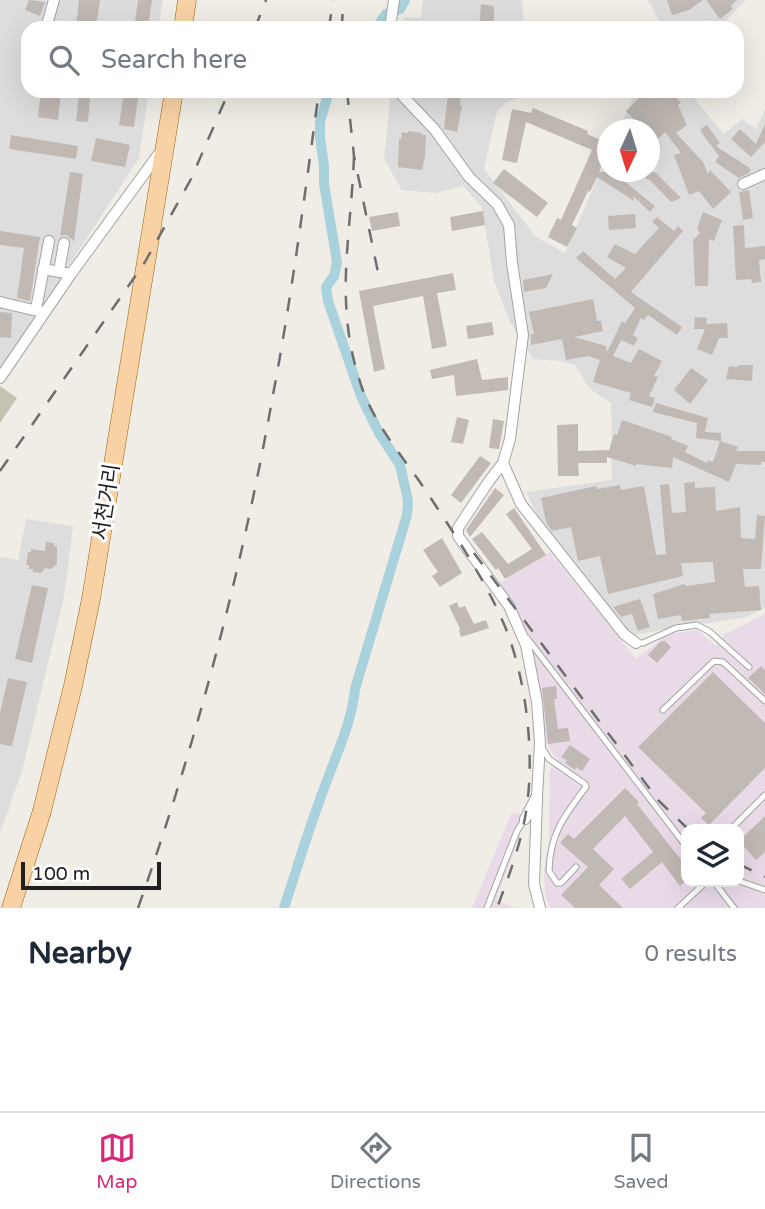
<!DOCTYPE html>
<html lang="en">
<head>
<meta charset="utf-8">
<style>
	body { margin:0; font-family:"Varela Round","Noto Sans KR",sans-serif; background:#f6f6f7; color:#1f2937 }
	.controls { position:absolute; right:21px; bottom:21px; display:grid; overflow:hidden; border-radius:14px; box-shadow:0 7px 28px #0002 }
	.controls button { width:63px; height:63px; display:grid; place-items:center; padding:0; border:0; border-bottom:2px solid #e0e1e3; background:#fff; color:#1f2937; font:35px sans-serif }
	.compass { position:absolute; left:597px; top:119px; width:63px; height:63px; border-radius:50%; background:#fff; box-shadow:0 7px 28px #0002; rotate:184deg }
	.scale { position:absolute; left:21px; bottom:18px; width:140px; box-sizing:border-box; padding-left:7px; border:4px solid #202020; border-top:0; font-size:19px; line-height:24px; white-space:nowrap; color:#202020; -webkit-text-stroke:5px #fff; paint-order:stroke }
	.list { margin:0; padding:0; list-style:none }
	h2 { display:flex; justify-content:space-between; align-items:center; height:91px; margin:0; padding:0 28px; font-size:30px }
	h2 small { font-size:23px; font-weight:400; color:#747a83 }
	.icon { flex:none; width:38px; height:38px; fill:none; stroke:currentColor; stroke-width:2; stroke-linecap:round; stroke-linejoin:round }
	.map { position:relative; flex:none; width:765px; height:908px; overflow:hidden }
	.search { position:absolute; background:#fff; box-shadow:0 7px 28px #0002; left:21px; right:21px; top:21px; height:77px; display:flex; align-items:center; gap:18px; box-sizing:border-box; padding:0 24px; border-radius:21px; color:#747a83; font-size:26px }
	.sheet { height:203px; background:#fff }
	nav { display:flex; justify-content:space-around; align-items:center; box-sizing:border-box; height:98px; border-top:2px solid #e0e1e3; background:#fff; font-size:19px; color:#747a83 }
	nav a { display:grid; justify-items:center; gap:4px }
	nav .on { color:#db2777 }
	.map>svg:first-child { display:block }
	.residential { fill:#dedddd }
	.industrial { fill:#e9dae7; fill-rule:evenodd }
	.construction { fill:#c5c4b3 }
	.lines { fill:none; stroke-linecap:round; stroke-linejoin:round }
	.stream { stroke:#aad2dc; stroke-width:2.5 }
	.canal { stroke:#aad2dc; stroke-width:10 }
	.building { fill:#c1b9b4 }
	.service-casing { stroke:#a4a4a4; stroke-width:7 }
	.minor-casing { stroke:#a4a4a4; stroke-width:12 }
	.primary-casing { stroke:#966307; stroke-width:19 }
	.service { stroke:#fff; stroke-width:5 }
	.minor { stroke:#fff; stroke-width:10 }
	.primary { stroke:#f8d2a5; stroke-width:18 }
	.rail { stroke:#6e6e6e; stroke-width:2.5; stroke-dasharray:14 14; stroke-linecap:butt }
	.labels { text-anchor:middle; stroke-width:6; stroke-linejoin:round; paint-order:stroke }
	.street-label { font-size:21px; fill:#202020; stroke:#fff }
</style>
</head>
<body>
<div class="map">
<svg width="765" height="908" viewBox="0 0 765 908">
	<rect width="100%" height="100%" fill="#f0ede7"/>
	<!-- residential -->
	<path class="residential" d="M0 0H163L158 28H28V91H149L139 158 0 372Z
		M423 0H522L524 28H402L404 17 421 18Z
		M648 0H746L724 22 712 28H687L660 22Z
		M391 91H526V95L507 102 497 111 484 169 535 236 565 253 607 156 608 172H650V130L619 129 636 91H688L724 134 742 119 756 129 765 109V608L746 617 632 635 620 624 546 532 526 492 612 480 611 403 590 389 575 365 559 361 533 359 510 322 494 281 482 207 463 186 436 193 402 190 384 159Z
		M26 519 73 526 64 597 22 771 0 833V557L18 560Z"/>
	<!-- industrial -->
	<path class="industrial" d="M550 552 636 659 668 634 697 630 715 645 722 639 724 633 730 632 765 614V908H550L545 894 544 869 549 842 550 770 558 760 552 753 546 740 532 654 523 623 497 585ZM686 829H739V882H686Z
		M519 813 521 833 496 900 515 908H472L511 814Z"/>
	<!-- construction -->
	<path class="construction" d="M0 386 17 398 0 423Z"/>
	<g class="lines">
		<!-- stream -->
		<path class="stream" d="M312 91 321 93 327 91"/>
		<!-- canal -->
		<path class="canal" d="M376 28 386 14 400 9 405 0
			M284 908C299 862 313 815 331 770 341 743 352 719 355 689L407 515 408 500 400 465 379 433 361 396 328 301 326 287 334 276 337 262 324 184V166L320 137V122L329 91"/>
	</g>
	<!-- building -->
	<path class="building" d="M29 0 45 2 40 16 25 10Z
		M79 0H100L96 28 76 26Z
		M138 0H152L148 28H134Z
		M667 0H703L689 10 672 15Z
		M706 0H737L731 6 733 9 720 19Z
		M481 4 494 6V28H479Z
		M41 91H61L58 120 38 117Z
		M124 91H139L134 127 119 125Z
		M642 91H671L681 103 678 105 687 125 676 133 703 162 708 174 710 170 731 192 713 209 699 191 689 195 674 155 681 153 665 132 656 141 649 135V130H644L626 111 639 98 637 95Z
		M448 94 461 96 460 106H462L457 132 444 129Z
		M79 96 90 97 88 122 76 121Z
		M533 108 588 131 587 134 607 143V150L601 157 604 160 599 172H617L625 179 624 181 655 206 650 212 633 196 634 201 597 177 590 192 588 191 572 225 577 228 567 247 548 237 557 218 561 220 592 150 526 122 517 163 502 160 512 109 531 113Z
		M765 124V142L751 157 731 139 740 129 756 144Z
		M707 125 720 143 716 146 751 169 749 173 739 178 715 162 719 156 701 132V129Z
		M408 131 422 133V135H426L425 156 422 170 398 167 399 139H401L402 132 408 133Z
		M11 135 78 146 76 159 9 149Z
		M96 138 130 145 125 167 91 161Z
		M504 169 548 203 537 217 493 183Z
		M70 172 83 174 74 241 66 235 60 236Z
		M637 172H655L681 198 671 202 649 179 648 180Z
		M749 190 753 218 743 220 739 192Z
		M483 211 485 225 452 231 450 217Z
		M398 212 400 226 372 231 369 217Z
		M703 212 722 220 714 241 709 239 708 286H695L693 240 700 233 697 229Z
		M635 214 636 228 609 230 608 216Z
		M657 217 674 231 678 226 683 231 631 292 682 327 677 335 648 315 644 320 641 318 633 335 638 338 634 346 621 340 613 356 631 363 639 349 662 361 654 376 658 377 649 396 655 398 652 407 629 400 631 393 593 382 600 360 588 356 566 360 562 339 531 345V334H534L529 312 593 299 597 321H601L603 331 574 337 606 346 607 352 622 321 625 323 635 308 576 258 583 251 615 279 626 268 607 257 615 244 635 254 659 228 652 222Z
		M744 225 745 248 765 246V259L759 260 761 282 752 283 751 279 736 280 733 226Z
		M0 231 40 237 30 301 17 298 24 248 0 245Z
		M453 273 456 290 437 293 447 346 432 349 423 296 373 306 385 369 374 372 359 291Z
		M553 274 546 288 524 292 523 280Z
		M0 312 12 313 11 338 0 337Z
		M695 317 707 318 706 327 707 324 727 323 728 338H719L712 355 697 349 705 329H694Z
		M492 322 494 335 468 339 466 326Z
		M477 359 482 380 508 377V390L456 396 454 375 432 379 430 370Z
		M738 365H753L752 381 726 379 729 366 738 367Z
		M691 368 708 380 690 404 674 390Z
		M656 403 708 418 705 432 721 433V441L696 438 697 423 653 412Z
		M457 417 469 420 463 444 451 442Z
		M493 419 504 421 499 449 489 448Z
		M622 420 672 437 671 439 688 446 685 452 707 463 708 460 713 462 720 441 738 447 736 451H765V462H761V465L736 464 729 482 673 457 672 468 636 464V466L607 457V463H578L579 476H558L557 425 578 424V451L609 450 614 434 617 435Z
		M480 456 491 463 461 503 451 495Z
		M695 482V488L715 487 716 511 740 507 741 538 755 539 757 515 765 516 761 569H743L745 587 759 586 761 610 709 614 710 618 682 621 681 615 658 619 653 594 684 584 686 586 715 582 713 562 681 563 683 576 608 594 600 556 578 561 571 527 552 531 546 522 541 498 596 486 597 489 620 485 621 490 644 486 656 555 666 554 660 485 669 484 672 513 686 512 684 483Z
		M495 488 504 495 470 537 466 530Z
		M514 508 546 555 505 579 498 568 496 570 472 539 482 532 508 564 532 549 506 514Z
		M442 538 462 573 440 587 432 576 438 572 423 550Z
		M46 542 54 543V546L57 547V564L51 569 45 568 41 573 33 572V569H29V565H26L28 552H31V549L45 551Z
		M32 585 48 588 32 663 15 659Z
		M640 599 650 627 638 631 632 614 621 617 613 607Z
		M457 602 459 608 465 606 474 624 486 620 489 628 461 637 459 630 460 629 449 606Z
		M665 641 671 647 657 663 648 655 660 642Z
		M761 666 765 670V694L748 678Z
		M713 672 765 723V768L709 825 701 818 706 813 638 747Z
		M8 678 27 682 12 746 0 744V713Z
		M556 686 557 699H554L558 729 568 728 570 741 548 744 542 688Z
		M570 745 590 759 582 771 576 767 575 770 565 763 567 760 561 757Z
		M625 788 639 802 637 804 686 866V881L680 886 662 862 630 889 621 879 653 852 625 816 593 849 614 869 599 885 623 908H575L561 895 588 867 560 843 568 834 574 839Z
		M765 816V852L756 860 739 841Z"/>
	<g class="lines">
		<defs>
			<path id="service" d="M527 638 686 846
				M636 643H643L676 628 697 625 710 632 749 667
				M663 710 714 661 723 662 765 701
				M543 749 549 759 585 784 586 787C564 816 550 834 549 871L557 883H561L576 867
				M731 829 765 795
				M739 881 765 890
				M714 882 734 908
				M487 908 517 831 525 819
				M678 908 706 882"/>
			<path id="minor" d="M46 28 54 0
				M390 28 394 0
				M398 91 435 130 469 177 497 204 509 225 512 263 523 335 510 439 503 463 489 481 458 528V536L509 606 526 645 537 702 540 743 537 796 525 819
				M743 184 765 174
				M43 269 71 274
				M59 271 64 243
				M0 302 42 312
				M36 309 49 241
				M0 378 71 274 163 148
				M503 463 521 504 624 634 636 643
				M537 799 534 884 540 908"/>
			<path id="primary" d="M183 28 187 0
				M11 908 42 811 73 686 91 599 174 91"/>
		</defs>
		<!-- service casing -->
		<use href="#service" class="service-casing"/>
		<!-- minor casing -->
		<use href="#minor" class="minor-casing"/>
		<!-- primary casing -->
		<use href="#primary" class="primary-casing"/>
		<!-- service -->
		<use href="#service" class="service"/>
		<!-- minor -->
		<use href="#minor" class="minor"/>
		<!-- primary -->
		<use href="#primary" class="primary"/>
		<!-- rail -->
		<path class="rail" d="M255 28 266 0
			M329 28 333 0
			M342 28 343 0
			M347 91 354 156 380 282
			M354 156C351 240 333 304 362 388 377 430 408 462 432 500 459 541 487 583 506 629 528 685 537 768 523 827 517 855 507 881 497 908
			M0 471 145 262 191 179 229 91
			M474 553 658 800 688 829
			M739 864 765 877
			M138 908C197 741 242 569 273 395 292 294 305 193 319 91"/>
	</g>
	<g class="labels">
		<!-- street labels -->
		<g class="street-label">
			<text transform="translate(106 502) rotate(-81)" y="7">서천거리</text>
		</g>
	</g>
</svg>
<div class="controls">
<button><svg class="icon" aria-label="layers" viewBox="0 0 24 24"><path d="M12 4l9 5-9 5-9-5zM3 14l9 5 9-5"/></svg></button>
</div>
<svg class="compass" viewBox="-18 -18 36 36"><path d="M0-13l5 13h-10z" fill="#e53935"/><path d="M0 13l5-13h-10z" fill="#747a83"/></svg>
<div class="scale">100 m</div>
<div class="search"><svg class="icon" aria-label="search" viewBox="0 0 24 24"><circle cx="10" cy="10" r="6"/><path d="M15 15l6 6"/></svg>Search here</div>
</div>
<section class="sheet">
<h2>Nearby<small>0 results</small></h2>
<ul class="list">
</ul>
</section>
<nav>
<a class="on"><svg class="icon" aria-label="map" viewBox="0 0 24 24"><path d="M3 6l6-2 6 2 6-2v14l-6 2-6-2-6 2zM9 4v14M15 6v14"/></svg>Map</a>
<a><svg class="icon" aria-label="directions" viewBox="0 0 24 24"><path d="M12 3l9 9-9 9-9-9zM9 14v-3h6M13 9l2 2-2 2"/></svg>Directions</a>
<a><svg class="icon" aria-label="saved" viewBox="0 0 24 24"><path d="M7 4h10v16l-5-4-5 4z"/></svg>Saved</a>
</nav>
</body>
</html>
